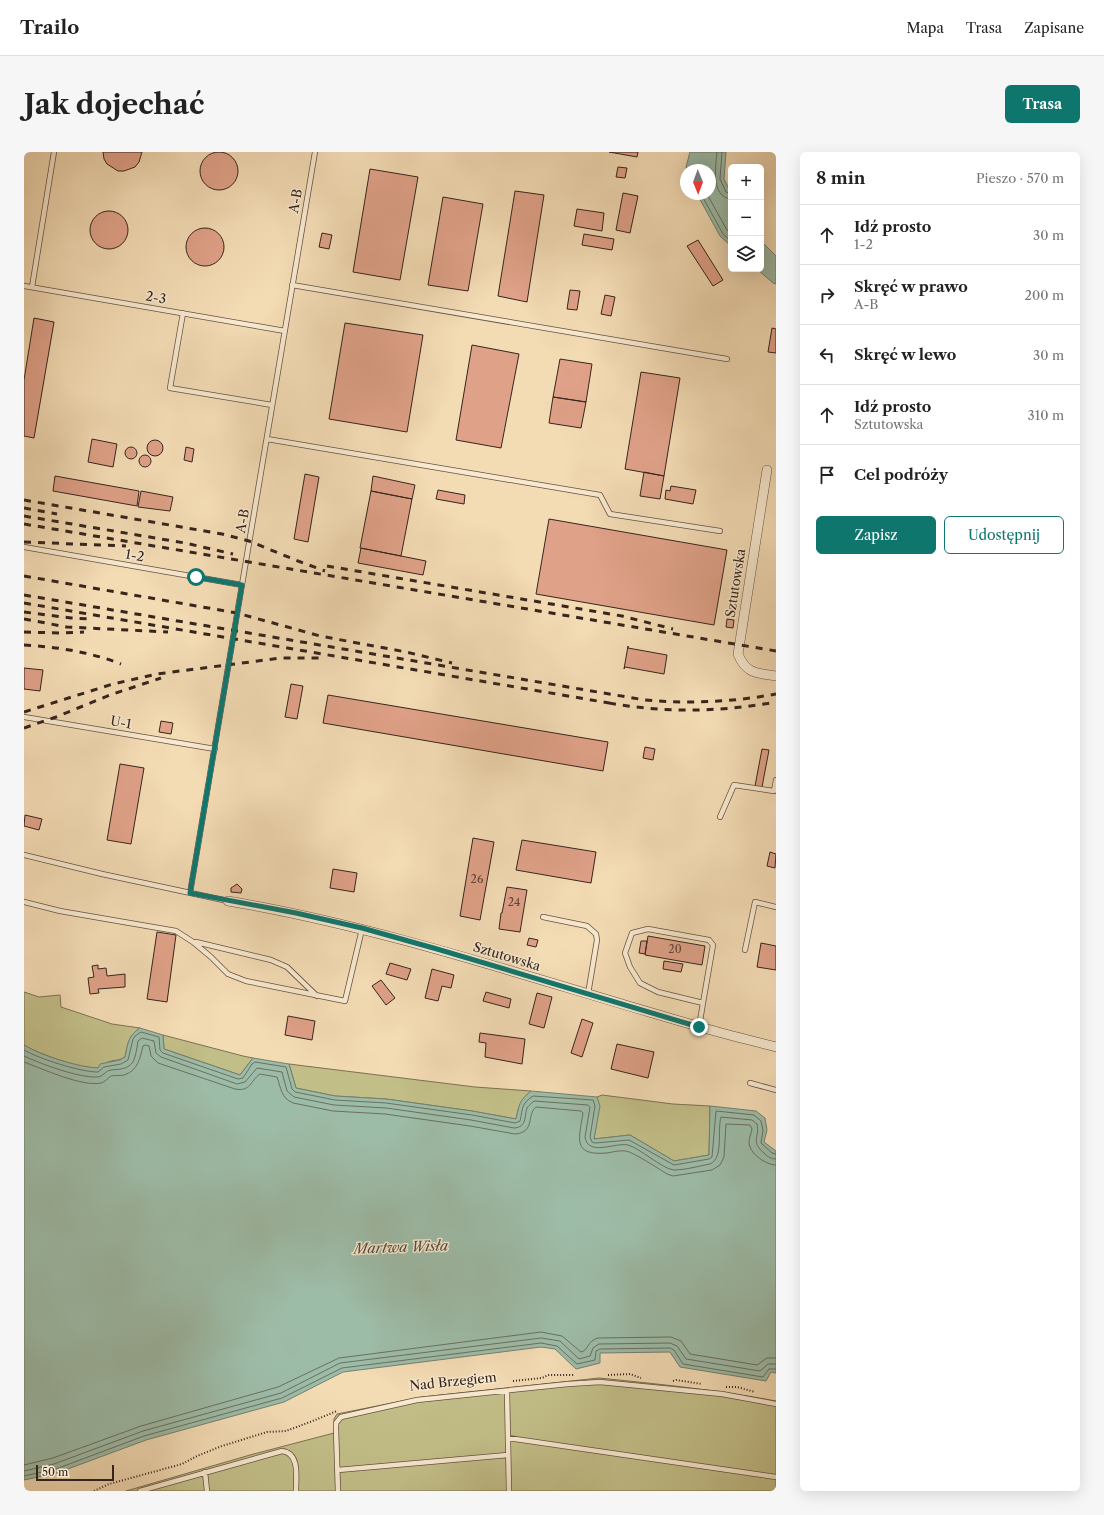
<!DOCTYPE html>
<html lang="pl">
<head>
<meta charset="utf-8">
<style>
	body { margin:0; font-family:"Libre Caslon Text",serif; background:#f6f6f6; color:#222 }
	.controls { position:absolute; right:12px; top:12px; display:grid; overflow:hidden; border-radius:6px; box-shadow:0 4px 16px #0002 }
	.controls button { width:36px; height:36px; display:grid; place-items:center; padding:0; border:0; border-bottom:1px solid #e0e0e0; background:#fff; color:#222; font:20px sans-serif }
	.compass { position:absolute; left:656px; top:12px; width:36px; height:36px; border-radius:50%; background:#fff; box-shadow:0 4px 16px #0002; rotate:179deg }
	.scale { position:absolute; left:12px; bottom:10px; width:78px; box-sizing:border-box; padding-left:4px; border:2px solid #36251d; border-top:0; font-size:11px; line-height:14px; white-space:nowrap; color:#36251d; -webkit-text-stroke:3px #f7e8ce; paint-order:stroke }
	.stop { position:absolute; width:12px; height:12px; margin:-9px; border:3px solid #0f766e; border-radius:50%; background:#fff }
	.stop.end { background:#0f766e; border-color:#fff; box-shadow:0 1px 4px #0008 }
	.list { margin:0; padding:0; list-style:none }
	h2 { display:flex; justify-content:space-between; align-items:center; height:52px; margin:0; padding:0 16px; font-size:17px }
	h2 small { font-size:13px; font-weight:400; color:#767676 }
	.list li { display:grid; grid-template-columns:26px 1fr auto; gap:12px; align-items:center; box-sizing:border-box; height:60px; padding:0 16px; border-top:1px solid #e0e0e0 }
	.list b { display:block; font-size:15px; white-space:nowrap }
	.list p { margin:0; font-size:13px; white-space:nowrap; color:#767676 }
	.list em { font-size:13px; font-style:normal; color:#767676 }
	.actions { display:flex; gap:8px; padding:12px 16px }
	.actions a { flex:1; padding:9px 0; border:1px solid #0f766e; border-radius:6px; text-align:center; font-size:14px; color:#0f766e }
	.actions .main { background:#0f766e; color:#fff }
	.icon { flex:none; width:22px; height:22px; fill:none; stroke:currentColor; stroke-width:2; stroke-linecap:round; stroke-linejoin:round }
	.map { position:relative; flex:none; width:752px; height:1339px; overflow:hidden; border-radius:6px }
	header { display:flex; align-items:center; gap:24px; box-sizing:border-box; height:56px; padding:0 20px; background:#fff; border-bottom:1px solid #e0e0e0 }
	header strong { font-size:19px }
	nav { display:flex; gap:22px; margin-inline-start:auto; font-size:14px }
	.intro { display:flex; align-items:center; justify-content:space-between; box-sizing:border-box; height:96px; padding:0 24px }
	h1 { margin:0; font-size:28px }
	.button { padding:10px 18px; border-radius:6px; background:#0f766e; color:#fff; font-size:14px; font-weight:700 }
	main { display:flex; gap:24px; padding:0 24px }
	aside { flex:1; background:#fff; border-radius:6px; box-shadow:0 4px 16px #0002 }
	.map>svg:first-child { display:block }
	.green { fill:#c2be88; stroke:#7c7252 }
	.water { fill:#9dbca8; stroke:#748070 }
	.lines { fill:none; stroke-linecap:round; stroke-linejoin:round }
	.shore { stroke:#6a7062; stroke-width:1 }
	.building { fill:#dfa188; stroke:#36251d }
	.lane-casing { stroke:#655243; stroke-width:6 }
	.street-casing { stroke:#655243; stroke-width:10 }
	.path { stroke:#36251d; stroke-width:2; stroke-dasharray:1 2; stroke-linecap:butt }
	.lane { stroke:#f7e8ce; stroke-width:4.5 }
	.street { stroke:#f7e8ce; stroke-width:9 }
	.rail { stroke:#36251d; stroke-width:3; stroke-dasharray:7 7; stroke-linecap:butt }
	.route { stroke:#0f766e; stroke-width:5 }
	.labels { text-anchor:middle; stroke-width:3; stroke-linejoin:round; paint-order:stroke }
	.number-label { font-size:11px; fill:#604438 }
	.street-label { font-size:13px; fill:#36251d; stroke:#f7e8ce }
	.water-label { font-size:14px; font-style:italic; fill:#504b40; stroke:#f7e8ce }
</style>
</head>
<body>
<header>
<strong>Trailo</strong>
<nav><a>Mapa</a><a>Trasa</a><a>Zapisane</a></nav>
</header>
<div class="intro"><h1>Jak dojechać</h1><a class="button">Trasa</a></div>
<main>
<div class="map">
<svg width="752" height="1339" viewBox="0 0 752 1339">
	<rect width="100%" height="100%" fill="#f3dbb4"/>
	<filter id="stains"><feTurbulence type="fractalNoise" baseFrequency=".005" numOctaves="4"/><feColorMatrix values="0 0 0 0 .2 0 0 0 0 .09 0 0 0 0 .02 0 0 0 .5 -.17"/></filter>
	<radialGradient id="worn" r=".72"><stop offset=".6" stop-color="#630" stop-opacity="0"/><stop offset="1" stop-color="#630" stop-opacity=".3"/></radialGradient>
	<!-- green -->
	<path class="green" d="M0 840 15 845 36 843 37 855 88 872 116 876C104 884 104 891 101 905 96 908 93 908 87 909 82 910 78 915 73 916 60 918 12 901 0 893Z
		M139 883 219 904 229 906 216 923 140 897Z
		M265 912 451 935 507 939C496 949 495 952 492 967L448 959 362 947 311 944 272 936Z
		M578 943 649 952 686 954 685 1003 650 1009 606 983 570 987 575 954 573 945Z
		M575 1226C634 1232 694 1238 752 1249V1339H102L226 1303 310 1281V1267L313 1262 398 1245Z"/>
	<!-- water -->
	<path class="water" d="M666 0H702L700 27 707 41V94L696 84 673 42H686V18H663L662 15Z
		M737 89 752 104V132L749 131 733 117H737Z
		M116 876 139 883 140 897 216 923 229 906 265 912 272 936 311 944 362 947 448 959 492 967C496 952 494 950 507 939L573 945 576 954 570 987 606 983 650 1009 685 1003 686 954 732 959 741 966 743 978 740 990 752 999V1221L747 1220 742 1229 656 1215 646 1200 576 1201V1211L552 1217 531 1197 517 1195 319 1220 260 1250 122 1288 33 1321 0 1328V893C18 904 54 915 74 916L76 912 96 908 101 905C104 891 104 884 116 876Z"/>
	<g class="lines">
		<!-- shore -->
		<path class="shore" d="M693 0C692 13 686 45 707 47
			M698 0 696 27 702 40 707 42
			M677 42 699 82 707 89
			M683 42 703 78 707 82
			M0 898C16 907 56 920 74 920L80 915 97 912 104 908 109 887 111 884 117 880 135 885 136 898 139 901 214 927 219 926 228 912 231 910 262 915 268 937 271 940 311 948 362 951 448 963 491 971 496 969C499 956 497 952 509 944L569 948 571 954 566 985 568 990 571 991 605 988 650 1013 685 1007 688 1005 692 959 730 963 737 969 739 978 737 991 748 1001 752 1002
			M0 904C17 912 55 926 73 925 79 925 81 919 87 918 95 917 103 918 109 910 112 904 113 895 114 889L118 886 130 889 132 901 137 905 213 932 221 930 233 916 258 920 263 939 270 945 310 953 362 956 447 968 490 976C503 975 500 965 503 956 505 953 508 951 510 949L564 953 566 955 561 985C564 1005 592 990 604 993 616 996 638 1017 650 1018 661 1018 675 1014 686 1012 700 1006 693 978 697 965L728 968 733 972C736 986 726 989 740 1001 744 1005 747 1007 752 1007
			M0 910C19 917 58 935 77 931 81 930 84 926 87 924 91 923 96 924 100 923 114 919 116 906 119 894L121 893 125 894 127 904 134 911 211 937C227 940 226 929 236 922L253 925C257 936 257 946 269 951L309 959 361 962 446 974 491 982C512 980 502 963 512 955L557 959 559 961C555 987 548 1004 583 1001 589 1000 597 998 602 999 609 1000 635 1017 643 1022L649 1024 688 1018 696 1013 700 1005 702 972 726 973 728 977C727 982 725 986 725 991 726 1002 742 1013 752 1013
			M0 1313 29 1306 117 1274 254 1235 315 1206 517 1180 538 1184 557 1200C564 1199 563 1189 574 1186L647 1185 657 1189 666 1202 733 1213 743 1206H752
			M0 1319 30 1312 119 1279 257 1241 316 1211 517 1186 536 1189 555 1207 566 1204 569 1196 575 1192 646 1191 653 1194 662 1207 736 1219 744 1212H752
			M0 1324 32 1317 120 1284 258 1246 318 1216 517 1191 533 1194 553 1212 571 1208 572 1199 576 1197 646 1196 650 1198 659 1212 739 1225 745 1217H752"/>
	</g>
	<!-- building -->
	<path class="building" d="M176 19a19 19 0 1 1 38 0a19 19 0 1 1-38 0Z
		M79 0H118L115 10 111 15 100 19H94L83 12 80 7Z
		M585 0H614L613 5Z
		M594 15 603 16 601 26 592 25Z
		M346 17 394 25 376 128 329 120Z
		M491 39 520 43 503 150 474 144Z
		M599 41 614 44 606 81 592 78Z
		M419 45 459 52 444 139 404 133Z
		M553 57 580 61 578 79 550 74Z
		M66 78a19 19 0 1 1 38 0a19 19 0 1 1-38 0Z
		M162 95a19 19 0 1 1 38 0a19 19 0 1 1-38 0Z
		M298 81 308 83 305 97 295 95Z
		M560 82 590 87 588 98 558 93Z
		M674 88 699 128 689 134 663 94Z
		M546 138 556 139 553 158 543 157Z
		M581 143 591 145 587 164 577 162Z
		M10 166 30 170 10 286 0 284V228Z
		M321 171 399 183 383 280 305 267Z
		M748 176 752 177V201L744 200Z
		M448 193 495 202 477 296 432 288Z
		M536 207 568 212 562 250 529 245Z
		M617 220 656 226 640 324 601 317Z
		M529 245 562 250 557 276 525 271Z
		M68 287 93 292 89 315 64 310Z
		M123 296a8 8 0 1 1 16 0a8 8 0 1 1-16 0Z
		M101 301a6 6 0 1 1 12 0a6 6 0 1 1-12 0Z
		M162 295 170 297 168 310 160 308Z
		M115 309a6 6 0 1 1 12 0a6 6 0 1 1-12 0Z
		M620 320 640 324 636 347 616 344Z
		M281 322 295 325 284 390 270 387Z
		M31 324 115 339 113 354 29 339Z
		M349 324 391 333 388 347 347 339Z
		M647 334 672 338 669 352 641 347 642 338 646 339Z
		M414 338 441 343 440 352 412 347Z
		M117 339 149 345 146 359 114 355Z
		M347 339 388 347 377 404 336 396Z
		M525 367 703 398 690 473 512 442Z
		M337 396 402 409 399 423 334 411Z
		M703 467 710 468 709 476 702 475Z
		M604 494V496L643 503 640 522 601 515 600 517Z
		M0 516 19 518 16 539 0 537Z
		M267 532 279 534 273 567 261 565Z
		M304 543 584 590 579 619 299 571Z
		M137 569 149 571 147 582 135 580Z
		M621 595 631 597 629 608 619 606Z
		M738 597 745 598 738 635 731 634Z
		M96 612 120 616 107 692 83 688Z
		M1 663 18 667 15 678 0 674Z
		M449 686 470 690 456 768 436 764Z
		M498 688 572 700 567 731 492 718Z
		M746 700 752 702 751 716 743 714Z
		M309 717 333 721 330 740 306 736Z
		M213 732 218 737 217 741 207 740V736Z
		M483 735 503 738 496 780 475 777 477 761H478Z
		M133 780 152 783 143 850 123 847Z
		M624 784 681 794 678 813 621 803Z
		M505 786 514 788 512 795 503 793Z
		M617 789H623L621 802 615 801Z
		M737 791 752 794V818L733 815Z
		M640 809 659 812 657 820 639 817Z
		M366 811 387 817 383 828 362 822Z
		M74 813V817L82 816 83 824 101 822V835L74 837 75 841 66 842 64 826 70 825 68 814Z
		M408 817 430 823 427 836 418 834 414 849 401 846Z
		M357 828 371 846 362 853 348 834Z
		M462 840 487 847 485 856 459 849Z
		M513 841 528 845 520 876 505 872Z
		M264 864 291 869 288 888 261 883Z
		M558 867 569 871 558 905 547 901Z
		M456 881 501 887 498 912 461 905 462 891 455 890Z
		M593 892 630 900 624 926 587 917Z"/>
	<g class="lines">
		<defs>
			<path id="lane" d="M268 133 703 207
				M0 134 261 179
				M8 135 30 0
				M159 161 146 236 248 253
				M243 287 576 343 586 362 696 379
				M0 395 218 433
				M0 565 191 597
				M696 665 710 633 750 639 752 628
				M0 703 78 722 204 749
				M166 741 291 0
				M0 750 36 759 152 779 169 790 187 805 204 822 222 829 321 849 338 777
				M519 765 563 774 572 782 573 788 564 842
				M172 790 247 808 263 815 293 844
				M721 798 731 750 752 755
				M675 875 679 851 689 793 685 788 624 777 608 781 601 801 606 815 616 831 634 840 679 851
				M726 931 752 938
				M483 1239 485 1339
				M484 1286 752 1325
				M314 1318 484 1303
				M181 1320 183 1339
				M116 1339 258 1299C276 1301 272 1325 272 1339
				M314 1339 312 1277V1271L317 1265 393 1248 544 1232 576 1230 698 1242 752 1252"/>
			<path id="street" d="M743 318 714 502C722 522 733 521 752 524
				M204 749C364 776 518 830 673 874 699 882 726 888 752 895"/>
		</defs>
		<!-- lane casing -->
		<use href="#lane" class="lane-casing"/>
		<!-- street casing -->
		<use href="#street" class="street-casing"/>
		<!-- path -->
		<path class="path" d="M584 1223 606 1222 617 1226
			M489 1229 518 1226 524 1223H550
			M649 1229 652 1228 678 1232
			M702 1235H713L731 1240
			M70 1339 85 1332 158 1312 173 1304 198 1294 243 1280 262 1279 286 1270 313 1259"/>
		<!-- lane -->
		<use href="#lane" class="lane"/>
		<!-- street -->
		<use href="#street" class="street"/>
		<!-- rail -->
		<path class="rail" d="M0 348 198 382 225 389 274 409 301 419
			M0 356 33 362
			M0 364 161 391 209 402
			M0 372 752 499
			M0 390 102 394
			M303 414 598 464 649 477
			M0 424 213 461 296 484 382 500 428 511
			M0 443 621 548C665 552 709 550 752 542
			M0 451 591 552
			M0 460 47 466 68 467
			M0 467 43 475 144 480
			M0 480 36 481 60 480
			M0 493C34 495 66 500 97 512
			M585 551C640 561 697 560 752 550
			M0 560 89 532 133 522 257 506H296
			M0 576 32 565 86 543 137 526"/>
	</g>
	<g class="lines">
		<!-- route -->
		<path class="route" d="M172 425 218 433 166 741 272 761 338 776 413 797 675 875"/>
	</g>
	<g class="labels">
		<!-- number labels -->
		<g class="number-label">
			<text x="453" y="731">26</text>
			<text x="490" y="754">24</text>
			<text x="651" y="801">20</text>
		</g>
		<!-- street labels -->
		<g class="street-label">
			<text transform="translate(271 49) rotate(-80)" y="5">A-B</text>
			<text transform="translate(132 145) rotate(10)" y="5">2-3</text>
			<text transform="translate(218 369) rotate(-80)" y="5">A-B</text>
			<text transform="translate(111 403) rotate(10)" y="5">1-2</text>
			<text transform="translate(711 431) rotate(-81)" y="5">Sztutowska</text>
			<text transform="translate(97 570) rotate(10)" y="5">U-1</text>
			<text transform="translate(483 804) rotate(17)" y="5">Sztutowska</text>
			<text transform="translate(429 1229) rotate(-6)" y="5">Nad Brzegiem</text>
		</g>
		<!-- water labels -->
		<g class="water-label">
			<text transform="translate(377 1095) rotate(-2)" y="5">Martwa Wisła</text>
		</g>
	</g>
	<rect width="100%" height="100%" filter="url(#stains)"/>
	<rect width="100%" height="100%" fill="url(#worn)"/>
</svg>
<div class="controls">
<button>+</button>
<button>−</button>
<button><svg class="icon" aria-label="layers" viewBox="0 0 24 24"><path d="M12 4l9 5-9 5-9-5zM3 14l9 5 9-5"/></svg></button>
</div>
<svg class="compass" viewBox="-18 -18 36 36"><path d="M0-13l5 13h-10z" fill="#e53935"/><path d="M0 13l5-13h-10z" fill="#767676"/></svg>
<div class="scale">50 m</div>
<div class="stop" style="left:172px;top:425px"></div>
<div class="stop end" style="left:675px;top:875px"></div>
</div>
<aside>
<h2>8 min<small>Pieszo · 570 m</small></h2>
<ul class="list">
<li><svg class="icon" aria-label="ahead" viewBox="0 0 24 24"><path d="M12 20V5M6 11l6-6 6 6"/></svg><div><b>Idź prosto</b><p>1-2</p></div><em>30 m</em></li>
<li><svg class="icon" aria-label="right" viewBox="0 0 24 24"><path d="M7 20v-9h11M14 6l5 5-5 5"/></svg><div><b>Skręć w prawo</b><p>A-B</p></div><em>200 m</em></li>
<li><svg class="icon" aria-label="left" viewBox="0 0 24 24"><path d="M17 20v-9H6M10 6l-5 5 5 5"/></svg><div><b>Skręć w lewo</b></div><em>30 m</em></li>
<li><svg class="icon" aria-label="ahead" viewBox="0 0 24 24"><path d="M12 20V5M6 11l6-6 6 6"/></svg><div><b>Idź prosto</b><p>Sztutowska</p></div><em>310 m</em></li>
<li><svg class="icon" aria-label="arrive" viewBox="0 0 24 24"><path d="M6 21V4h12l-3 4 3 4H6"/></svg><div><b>Cel podróży</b></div></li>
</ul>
<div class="actions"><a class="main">Zapisz</a><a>Udostępnij</a></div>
</aside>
</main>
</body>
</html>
